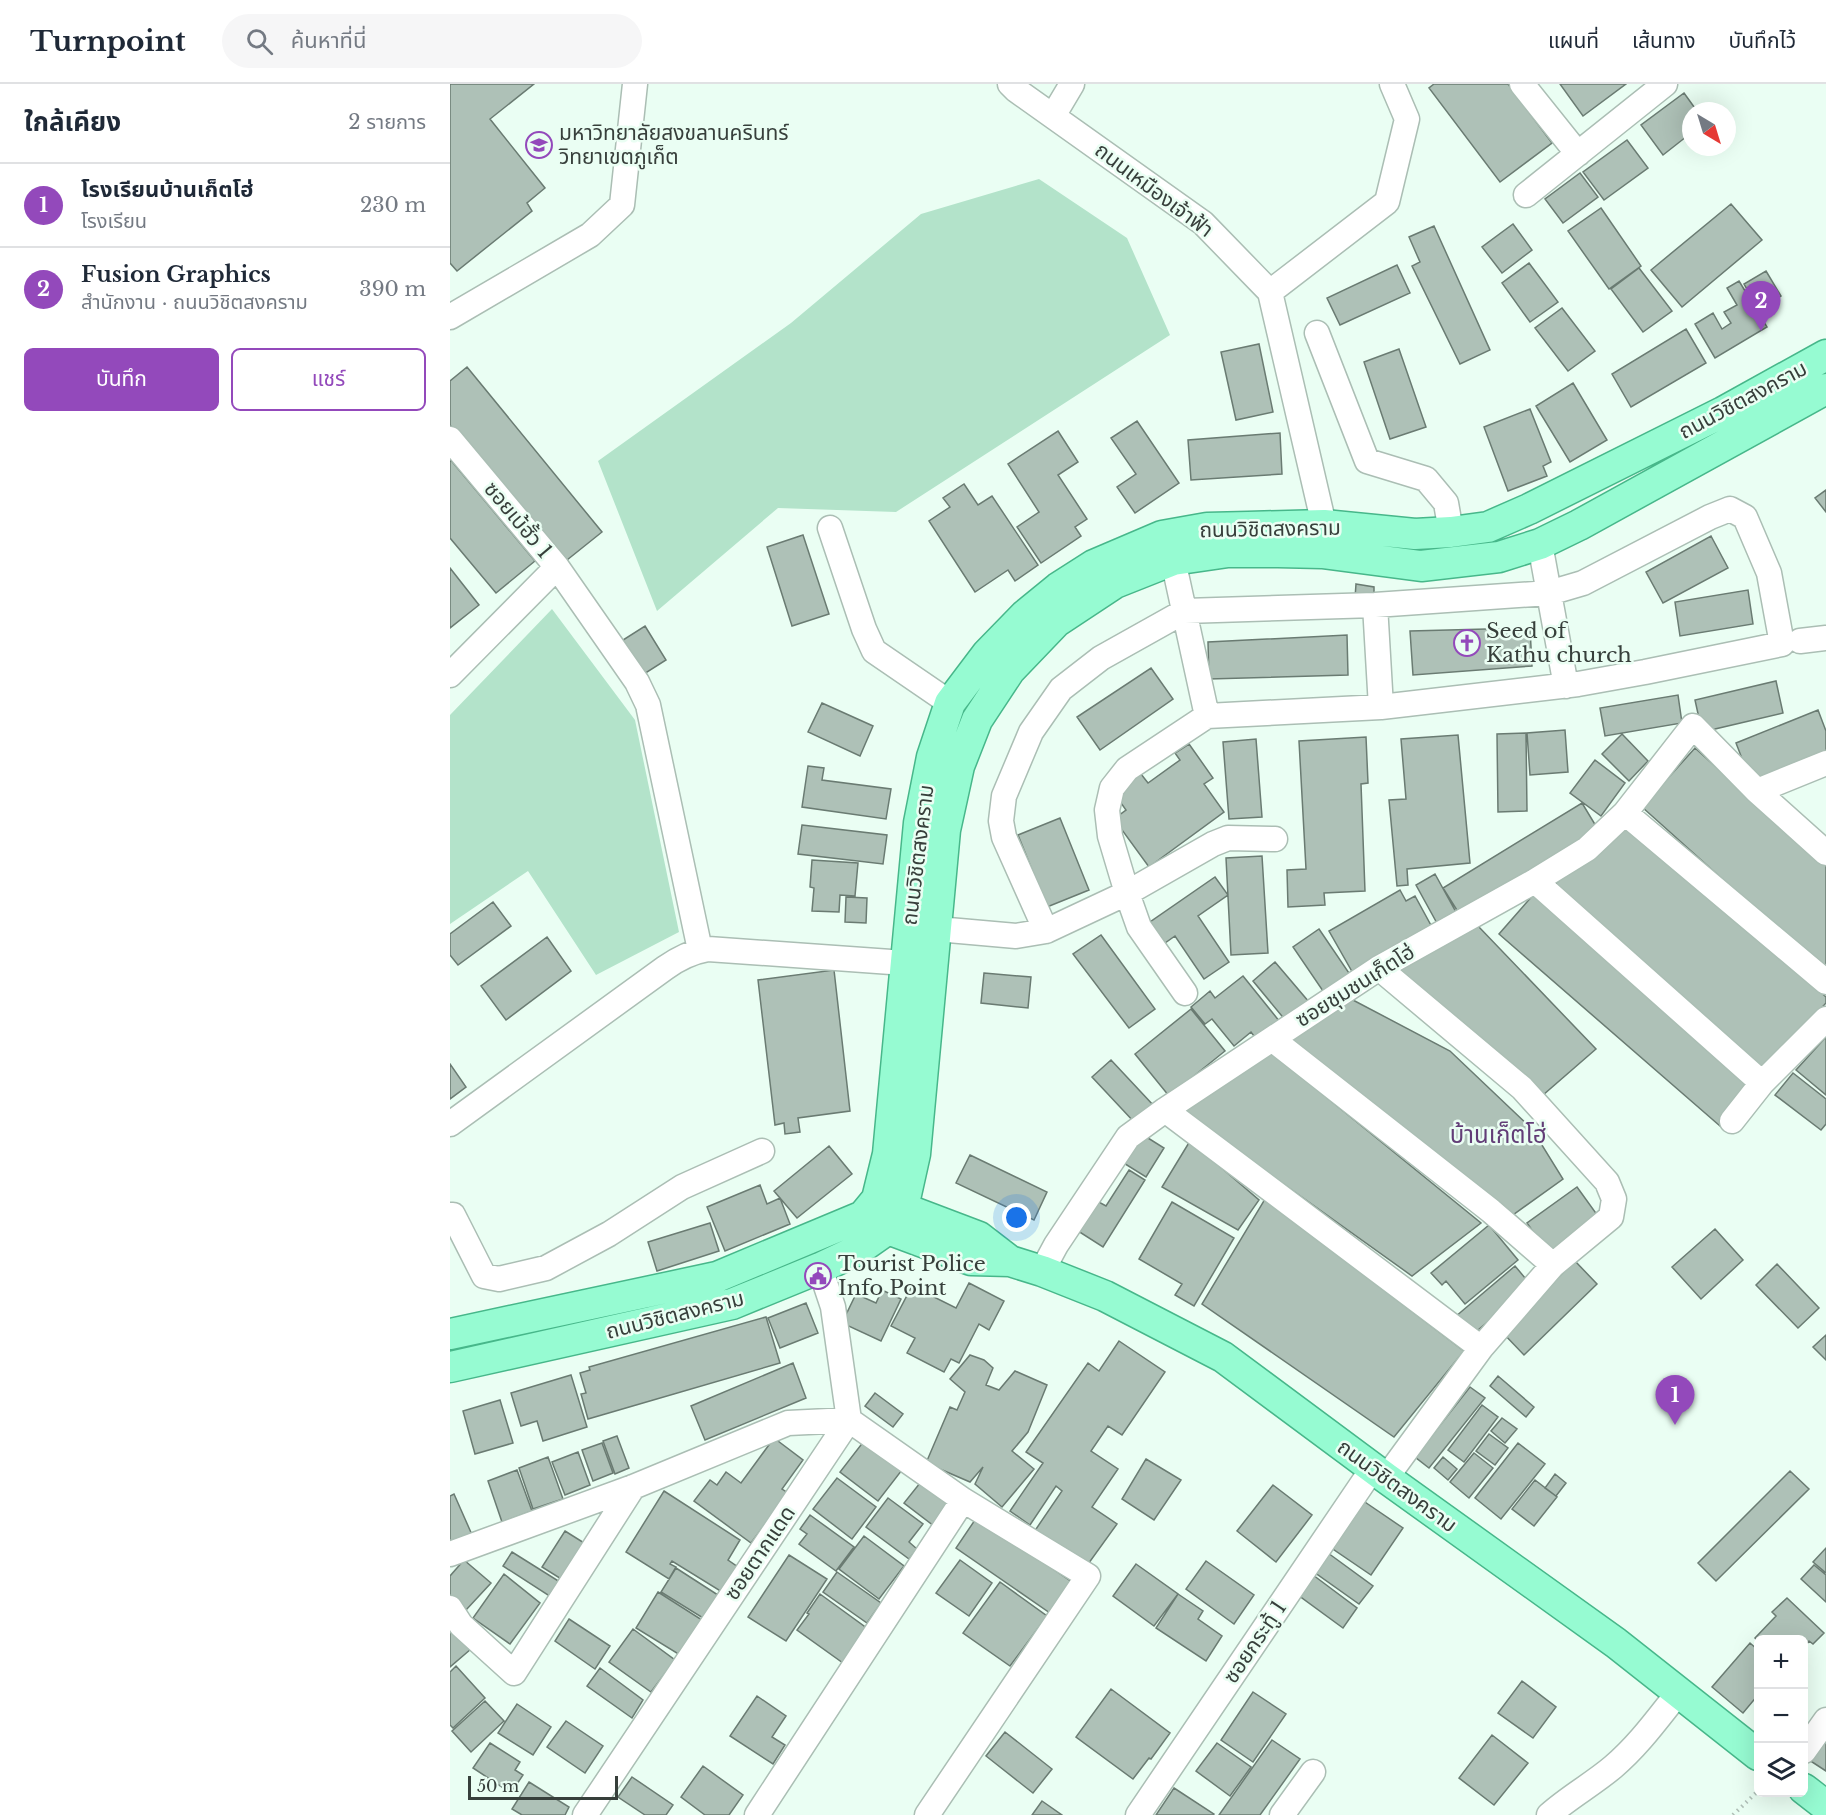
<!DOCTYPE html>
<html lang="th">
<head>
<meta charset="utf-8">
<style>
	body { margin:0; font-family:"Libre Baskerville","Noto Sans Thai",serif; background:#f6f6f7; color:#1f2937 }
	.controls { position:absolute; right:18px; bottom:18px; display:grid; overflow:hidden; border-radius:9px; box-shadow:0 6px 24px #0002 }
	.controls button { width:54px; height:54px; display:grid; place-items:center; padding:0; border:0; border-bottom:2px solid #e0e1e3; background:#fff; color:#1f2937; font:30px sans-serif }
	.compass { position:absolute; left:1232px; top:18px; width:54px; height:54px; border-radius:50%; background:#fff; box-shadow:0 6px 24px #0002; rotate:142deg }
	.scale { position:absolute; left:18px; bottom:15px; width:150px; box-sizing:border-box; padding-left:6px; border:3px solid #373f3b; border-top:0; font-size:16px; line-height:21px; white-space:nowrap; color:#373f3b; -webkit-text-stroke:4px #eafef3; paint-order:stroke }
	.you { position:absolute; left:567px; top:1134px; width:21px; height:21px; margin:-15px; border:4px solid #fff; border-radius:50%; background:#1a73e8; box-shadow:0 0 0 9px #1a73e833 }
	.badge { display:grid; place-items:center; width:39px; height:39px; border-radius:50%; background:#9349bb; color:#fff; font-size:20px; font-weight:700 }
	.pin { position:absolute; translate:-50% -50px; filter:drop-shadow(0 2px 3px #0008) }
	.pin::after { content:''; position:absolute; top:32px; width:21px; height:18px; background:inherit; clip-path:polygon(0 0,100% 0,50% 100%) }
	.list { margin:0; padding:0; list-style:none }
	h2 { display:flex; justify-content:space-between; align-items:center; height:78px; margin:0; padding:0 24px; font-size:26px }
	h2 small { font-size:20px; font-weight:400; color:#747a83 }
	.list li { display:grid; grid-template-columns:39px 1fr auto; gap:18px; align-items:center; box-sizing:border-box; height:84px; padding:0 24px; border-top:2px solid #e0e1e3 }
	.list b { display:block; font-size:22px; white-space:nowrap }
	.list p { margin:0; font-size:20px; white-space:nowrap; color:#747a83 }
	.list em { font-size:20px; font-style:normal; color:#747a83 }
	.actions { display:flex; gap:12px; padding:18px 24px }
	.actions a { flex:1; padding:14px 0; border:2px solid #9349bb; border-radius:9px; text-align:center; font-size:21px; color:#9349bb }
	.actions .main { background:#9349bb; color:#fff }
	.icon { flex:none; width:33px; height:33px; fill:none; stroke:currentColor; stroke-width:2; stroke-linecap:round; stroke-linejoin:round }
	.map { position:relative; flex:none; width:1376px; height:1731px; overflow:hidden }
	header { display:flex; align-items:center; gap:36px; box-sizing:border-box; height:84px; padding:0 30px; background:#fff; border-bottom:2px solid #e0e1e3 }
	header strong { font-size:28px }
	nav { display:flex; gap:33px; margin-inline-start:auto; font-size:21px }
	.search { width:420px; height:54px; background:#f6f6f7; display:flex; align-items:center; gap:15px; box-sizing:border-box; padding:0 21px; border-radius:33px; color:#747a83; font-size:22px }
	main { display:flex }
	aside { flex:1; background:#fff }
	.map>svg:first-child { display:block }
	.green { fill:#b3e3ca }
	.building { fill:#aec1b7; stroke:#6a7b72; stroke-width:1.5 }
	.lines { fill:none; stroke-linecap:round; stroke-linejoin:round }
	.minor-casing { stroke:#abbeb4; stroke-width:27 }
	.major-casing { stroke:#47b78a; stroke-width:33 }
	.path { stroke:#aebeb6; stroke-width:4; stroke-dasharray:1.5 4.5; stroke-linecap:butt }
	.minor { stroke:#fff; stroke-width:24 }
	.major { stroke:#96fbd2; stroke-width:30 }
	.labels { text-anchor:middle; stroke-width:5; stroke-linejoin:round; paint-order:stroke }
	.poi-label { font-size:21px; fill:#373f3b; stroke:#eafef3; text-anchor:start }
	.street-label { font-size:21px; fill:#373f3b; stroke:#eafef3 }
	.quarter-label { font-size:24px; fill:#623d77; stroke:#eafef3 }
</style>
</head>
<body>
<header>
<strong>Turnpoint</strong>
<div class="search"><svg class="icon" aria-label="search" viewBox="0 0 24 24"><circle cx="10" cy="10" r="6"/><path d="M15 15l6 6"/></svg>ค้นหาที่นี่</div>
<nav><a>แผนที่</a><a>เส้นทาง</a><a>บันทึกไว้</a></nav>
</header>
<main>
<aside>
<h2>ใกล้เคียง<small>2 รายการ</small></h2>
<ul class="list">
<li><span class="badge">1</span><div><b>โรงเรียนบ้านเก็ตโฮ่</b><p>โรงเรียน</p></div><em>230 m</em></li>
<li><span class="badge">2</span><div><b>Fusion Graphics</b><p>สำนักงาน · ถนนวิชิตสงคราม</p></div><em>390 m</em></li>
</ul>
<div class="actions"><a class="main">บันทึก</a><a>แชร์</a></div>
</aside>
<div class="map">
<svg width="1376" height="1731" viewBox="0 0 1376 1731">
	<rect width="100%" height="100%" fill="#eafef3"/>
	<!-- green -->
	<path class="green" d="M589 95 677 154 720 251 446 428 328 424 207 527 148 377 341 239 471 130Z
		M102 525 185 636 229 848 146 891 78 787 0 840V631Z"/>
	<!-- building -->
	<path class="building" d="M0 0H84L40 35 95 104 77 119 82 127 7 187 0 179Z
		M984 0H1058L1102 59 1050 98 979 4Z
		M1110 0H1176L1133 32Z
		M1234 9 1247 27H1241V49L1213 71 1191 41Z
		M1177 56 1198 84 1154 116 1133 88Z
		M1130 89 1148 113 1113 139 1095 115Z
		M1281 120 1312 156 1232 223 1201 186Z
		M1151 124 1191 182 1159 205 1118 147Z
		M1063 140 1082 166 1052 189 1032 163Z
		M984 142 1040 266 1010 280 962 182 970 178 959 153Z
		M1079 179 1108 218 1080 238 1052 199Z
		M947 181 960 209 890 241 877 214Z
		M1189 184 1222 227 1193 248 1161 205Z
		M1316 187 1331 212 1309 226 1294 200Z
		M1289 197 1317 243 1265 274 1245 240 1263 229 1272 245 1281 239 1274 228 1287 221 1277 204Z
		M1112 224 1145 267 1118 287 1085 244Z
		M1236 245 1256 279 1181 323 1162 290Z
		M809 260 823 328 786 336 771 268Z
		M949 265 976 343 940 355 914 278Z
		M17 283 152 448 112 480 0 341V297Z
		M1123 299 1157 356 1120 378 1086 322Z
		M1080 325 1101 378 1093 382 1097 392 1058 407 1034 343Z
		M687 337 729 399 685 429 667 403 686 390 661 354Z
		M608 347 628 378 608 391 637 435 625 443 631 452 591 479 567 443 589 428 558 380Z
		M830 349 832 390 741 396 738 356Z
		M0 375 85 477 46 509 0 454Z
		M514 400 528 421 542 412 588 481 565 497 558 486 525 508 479 437 500 423 493 414Z
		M1376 406V428L1365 414Z
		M353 451 379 530 342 542 317 463Z
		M1261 452 1278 484 1213 519 1196 488Z
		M0 484 29 521 0 544Z
		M906 500 924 503V515L905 514Z
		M1298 506 1303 540 1230 552 1225 518Z
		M195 542 216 576 194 590 173 556Z
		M1080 544 1082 582 963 591 960 547Z
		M897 551 898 591 759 595 758 558Z
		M701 584 723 615 650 666 627 633Z
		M1326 597 1333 629 1252 648 1245 616Z
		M1228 611 1232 639 1155 652 1150 624Z
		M372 619 423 642 410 672 358 648Z
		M1368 626 1376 647V668L1301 698 1286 659Z
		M1115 646 1118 688 1080 691 1077 649Z
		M1076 649 1077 727 1048 728 1047 650Z
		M1172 650 1198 677 1179 697 1152 670Z
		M1008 651 1020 779 957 785 958 801 947 802 939 716 956 715 951 655Z
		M916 653 918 699 911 700 915 807 874 809 875 821 838 823 837 786 856 785 849 657Z
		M806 655 812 733 779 735 773 658Z
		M739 660 763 694 754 700 774 728 699 783 664 735 676 726 664 709 691 690 698 699 730 676 725 669Z
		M1245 664 1376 782V888L1192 723Z
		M1145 676 1175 699 1151 732 1120 709Z
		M358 682 374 684 372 696 441 705 436 735 352 723Z
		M1132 719 1149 747 1010 831 993 804Z
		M610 734 639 806 597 823 568 751Z
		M1174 738 1376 913V919L1312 988 1103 802Z
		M352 741 437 751 433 780 348 770Z
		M812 772 818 869 781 871 776 774Z
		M362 776 408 779 405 812 390 811 389 828 362 827 364 804 360 803Z
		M985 790 1007 830 988 841 966 801Z
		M765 793 778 811 748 832 779 878 754 895 725 852 715 859 700 838Z
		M950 806 956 817 965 812 983 845 904 891 879 847Z
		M1084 810 1305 1001 1270 1042 1049 850Z
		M396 813 417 814 416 839 395 838Z
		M43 818 61 842 8 881 0 871V850Z
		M1028 842 1146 965 1093 1011 948 885Z
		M869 845 901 892 875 910 843 863Z
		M651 851 705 925 679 944 623 870Z
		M97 853 121 887 56 936 31 902Z
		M825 878 859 918 836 937 803 897Z
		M384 886 400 1027 348 1034 350 1048 335 1050 334 1039 325 1041 308 896Z
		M534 889 581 893 578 924 531 919Z
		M793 892 830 938 807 956 801 948 784 962 762 935 755 940 741 923 760 907 765 914Z
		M901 915 1000 967 1082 1045 1113 1095 1060 1133 837 959Z
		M741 925 775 967 719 1012 685 970Z
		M1376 953V1011L1346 986Z
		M822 969 1031 1139 962 1192 733 1028Z
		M661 976 704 1022 685 1039 642 993Z
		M0 980 16 1003 0 1015Z
		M1343 989 1376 1015V1040L1371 1046 1325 1011Z
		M690 1049 714 1064 696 1093 672 1078Z
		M740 1057 809 1116 788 1146 712 1103Z
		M379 1062 402 1090 347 1134 324 1107Z
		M520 1071 597 1108 584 1136 506 1099Z
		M679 1086 695 1096 653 1163 628 1147 647 1117 656 1122Z
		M310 1101 317 1120 330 1114 340 1140 275 1167 257 1123Z
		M1127 1103 1148 1132 1098 1169 1077 1139Z
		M815 1115 1014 1267 944 1353 752 1220Z
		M722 1118 784 1154 744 1222 725 1211 732 1200 689 1175Z
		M260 1139 269 1167 207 1187 198 1158Z
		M1039 1141 1068 1176 1015 1220 996 1197 992 1201 981 1189Z
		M1265 1145 1293 1176 1251 1215 1222 1183Z
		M1125 1177 1147 1200 1074 1271 1052 1248Z
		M1327 1180 1369 1224 1348 1244 1306 1201Z
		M1065 1182 1081 1201 1021 1252 1005 1233Z
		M519 1199 554 1217 539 1246 529 1240 509 1279 501 1275 494 1288 457 1269 465 1254 441 1242 462 1202 506 1224Z
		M432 1206 451 1215 431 1257 392 1239 406 1210 426 1219Z
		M356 1219 368 1249 330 1264 318 1234Z
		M316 1233 330 1279 138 1335 131 1310 136 1309 130 1289 140 1286 139 1283Z
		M1376 1251V1276L1363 1263Z
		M669 1257 715 1288 672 1351 658 1342 641 1367 668 1385 642 1423 667 1440 636 1483 584 1448 612 1407 606 1402 580 1441 560 1427 593 1379 576 1368 638 1279 649 1287Z
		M520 1271 534 1276 543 1284 536 1301 549 1306 565 1287 597 1301 578 1348 562 1367 584 1385 552 1423 525 1400 533 1383 520 1398 476 1379 500 1323 507 1326 515 1308 500 1295Z
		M343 1279 356 1314 255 1356 241 1322Z
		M121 1291 137 1343 93 1357 87 1337 71 1342 61 1309Z
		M1048 1292 1084 1323 1076 1333 1040 1302Z
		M1020 1303 1035 1314 979 1384 965 1373Z
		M425 1309 453 1330 443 1343 415 1322Z
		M50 1316 63 1359 25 1370 13 1327Z
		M1032 1321 1048 1333 1014 1378 998 1366Z
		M1052 1334 1067 1345 1055 1359 1041 1347Z
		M1039 1350 1058 1364 1045 1381 1026 1367Z
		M167 1352 179 1384 165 1390 153 1357Z
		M324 1354 353 1376 332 1405 338 1409 301 1459 244 1417 260 1396 267 1401 276 1388 291 1399Z
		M414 1357 452 1386 428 1417 390 1388Z
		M152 1359 163 1389 143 1397 132 1366Z
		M1068 1359 1095 1380 1051 1435 1025 1414Z
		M128 1368 140 1401 115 1411 102 1378Z
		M1024 1369 1043 1384 1019 1414 1000 1398Z
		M98 1373 113 1415 83 1425 69 1384Z
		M993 1373 1007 1385 998 1396 984 1384Z
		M696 1375 731 1396 704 1436 672 1415Z
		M67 1386 82 1427 52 1438 38 1397Z
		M1340 1387 1359 1405 1266 1497 1248 1479Z
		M1105 1390 1116 1399 1106 1412 1095 1404Z
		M387 1394 426 1423 402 1455 363 1425Z
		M1085 1396 1107 1413 1084 1442 1062 1425Z
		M470 1399 500 1421 484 1442 454 1419Z
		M823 1401 862 1431 826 1478 787 1447Z
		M214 1407 290 1456 278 1476 288 1483 272 1508 222 1477 220 1480 226 1483 219 1495 176 1468Z
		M4 1410 23 1453 0 1463V1412Z
		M438 1414 473 1440 459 1458 467 1465 459 1475 416 1443Z
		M909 1414 953 1444 921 1491 877 1461Z
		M360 1431 404 1463 386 1487 349 1460 357 1450 350 1445Z
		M527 1433 622 1498 600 1529 506 1464Z
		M115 1447 139 1462 116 1498 92 1483Z
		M414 1452 454 1482 429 1515 389 1485Z
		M1376 1464V1489L1363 1478Z
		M62 1468 110 1498 101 1513 53 1482Z
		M878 1469 923 1502 909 1520 864 1488Z
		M339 1471 377 1495 336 1557 298 1533Z
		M14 1476 41 1499 16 1526 0 1512V1492Z
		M510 1476 542 1499 519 1532 486 1509Z
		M756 1477 804 1511 784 1540 736 1505Z
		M686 1480 728 1510 704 1542 663 1512Z
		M1364 1481 1376 1491V1518L1351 1495Z
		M226 1484 268 1511 253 1534 211 1508Z
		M387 1488 431 1519 417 1539 373 1508Z
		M54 1490 90 1519 60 1560 23 1534Z
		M863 1491 907 1524 893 1544 848 1511Z
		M550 1498 597 1532 560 1582 513 1549Z
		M208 1508 252 1536 230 1571 186 1544Z
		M370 1510 418 1545 393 1579 347 1546 359 1530 357 1529Z
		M728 1510 753 1527 748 1535 772 1552 756 1577 706 1544Z
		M1337 1514 1374 1549 1363 1560 1359 1557 1354 1564V1556H1308V1557L1305 1554 1326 1532 1322 1528Z
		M119 1535 160 1562 145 1585 105 1557Z
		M0 1540 21 1565 0 1583Z
		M183 1545 225 1576 201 1608 159 1578Z
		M1300 1559 1308 1566V1611L1293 1629 1262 1603Z
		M6 1582 35 1614 3 1644 0 1641V1588Z
		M150 1584 193 1616 182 1634 137 1602Z
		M1072 1597 1106 1623 1083 1654 1048 1629Z
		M661 1605 720 1649 701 1675 699 1674 683 1695 626 1653Z
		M803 1608 836 1630 803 1678 771 1656Z
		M307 1612 336 1632 322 1653 335 1661 323 1680 280 1652Z
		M35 1617 54 1637 21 1668 2 1647Z
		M67 1620 101 1643 83 1671 48 1649Z
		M116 1637 153 1662 135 1689 97 1663Z
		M555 1648 602 1685 583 1709 536 1672Z
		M1042 1651 1078 1679 1044 1721 1009 1694Z
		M1376 1651V1687L1359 1676Z
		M822 1656 850 1675 810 1731H769Z
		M40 1659 70 1678 65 1686 73 1691 61 1709 23 1684Z
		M767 1659 801 1683 780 1712 746 1687Z
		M253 1682 293 1711 279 1731H255L231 1713Z
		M182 1693 223 1721 216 1731H195L168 1713Z
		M79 1698 119 1723 115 1731H72L62 1725Z
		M724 1704 764 1730 763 1731H706Z
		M592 1717 612 1731H582Z"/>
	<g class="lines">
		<defs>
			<path id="minor" d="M560 0 566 6 753 139 820 208 874 441 873 456
				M1072 0 1128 70
				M603 32 622 0
				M1076 111 1215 0
				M820 208 937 118 957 35 942 0
				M0 233 140 151 172 121 185 0
				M867 249 917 377 976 395 996 419 1001 448
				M0 355 107 483 0 591
				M380 444 414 545 424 567 500 619
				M1090 460 1116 602
				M723 476 757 632
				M107 483 187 598 198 621 250 866
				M925 521 931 623
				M1350 557 1376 554
				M1307 707 1376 679
				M1175 729 1376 898
				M1085 797 1312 999
				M487 845 566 852 596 847
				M929 884 1072 1004 1157 1098 1164 1115 1161 1133 1103 1181 1031 1264 936 1394
				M735 909 689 843 677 809 660 752 657 726 662 704 677 685 757 632 931 623 1128 600 1195 588 1332 560 1319 489 1295 433 1280 425 1260 433 1133 499 1099 509 925 521 735 527 651 574 611 605 581 648 554 712 551 737 554 753 596 847 677 809 763 760 778 754 825 755
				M822 955 1041 1127 1103 1181
				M715 1026 1031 1264
				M1282 1037 1312 999 1376 935
				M0 1040 215 884C229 874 241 868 258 865L455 879
				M0 1131H3L34 1192 49 1195 96 1184 159 1150 232 1103 312 1067
				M592 1187 606 1161 678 1053 715 1026 929 884 1085 797 1137 765 1175 729 1243 642 1307 707 1376 769
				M0 1470 183 1403 338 1339 399 1336 513 1416 638 1492 477 1731
				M0 1524 11 1541 64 1589 183 1403
				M1354 1667 1376 1636
				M135 1731 399 1336 383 1223 370 1184
				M307 1731 513 1416
				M688 1731 923 1384
				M832 1731 863 1688
				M1099 1731C1119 1713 1143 1700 1163 1683 1189 1661 1208 1634 1229 1608"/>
			<path id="major" d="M434 1117 529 1153 560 1177
				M421 1136 438 1145 521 1176 560 1177 592 1187 655 1212 773 1273 936 1394 1166 1559 1308 1671
				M0 1250 267 1193 413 1132 427 1115 438 1070 469 739 482 673 500 619 537 570 575 531 608 504 644 481 712 452 757 444 798 443 874 441 965 450 1001 448 1038 443 1079 425 1273 328 1376 271
				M0 1283 282 1220 370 1184 408 1166 438 1145 453 1124 465 1070 495 746 509 682 527 636 560 586 606 538 665 499 723 476 778 468H828L872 469 971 482 1049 473 1090 460 1129 441 1376 305
				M1354 1705 1376 1722"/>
		</defs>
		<!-- minor casing -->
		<use href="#minor" class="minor-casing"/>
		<!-- major casing -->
		<use href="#major" class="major-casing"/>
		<!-- path -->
		<path class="path" d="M1283 1731 1308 1707"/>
		<!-- minor -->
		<use href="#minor" class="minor"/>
		<!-- major -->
		<use href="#major" class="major"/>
	</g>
	<!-- icons -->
	<defs>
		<symbol id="university-ring" viewBox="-11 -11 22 22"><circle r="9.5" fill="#eafef3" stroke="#9349bb" stroke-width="1.5"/><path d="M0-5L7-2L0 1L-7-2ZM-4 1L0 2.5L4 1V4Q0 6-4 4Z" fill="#9349bb"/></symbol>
		<symbol id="church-ring" viewBox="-11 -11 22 22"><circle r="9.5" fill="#eafef3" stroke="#9349bb" stroke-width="1.5"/><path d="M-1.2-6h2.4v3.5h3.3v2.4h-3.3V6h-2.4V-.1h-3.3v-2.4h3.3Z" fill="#9349bb"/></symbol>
		<symbol id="civic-ring" viewBox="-11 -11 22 22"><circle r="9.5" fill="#eafef3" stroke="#9349bb" stroke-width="1.5"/><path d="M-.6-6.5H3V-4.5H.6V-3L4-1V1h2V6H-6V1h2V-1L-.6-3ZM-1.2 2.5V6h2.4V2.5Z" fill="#9349bb"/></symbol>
	</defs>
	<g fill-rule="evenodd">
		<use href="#university-ring" x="74" y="46" width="30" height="30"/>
		<use href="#church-ring" x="1002" y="544" width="30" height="30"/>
		<use href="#civic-ring" x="353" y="1177" width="30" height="30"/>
	</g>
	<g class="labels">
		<!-- poi labels -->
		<g class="poi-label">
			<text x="109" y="56">มหาวิทยาลัยสงขลานครินทร์<tspan x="109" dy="24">วิทยาเขตภูเก็ต</tspan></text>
			<text x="1036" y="554">Seed of<tspan x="1036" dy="24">Kathu church</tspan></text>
			<text x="388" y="1187">Tourist Police<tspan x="388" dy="24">Info Point</tspan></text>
		</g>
		<!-- street labels -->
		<g class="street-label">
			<text transform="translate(704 106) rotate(37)" y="7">ถนนเหมืองเจ้าฟ้า</text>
			<text transform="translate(1293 316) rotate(-28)" y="7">ถนนวิชิตสงคราม</text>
			<text transform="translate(68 436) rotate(50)" y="7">ซอยเบ้ฮั้ว 1</text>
			<text transform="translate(820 445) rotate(-1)" y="7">ถนนวิชิตสงคราม</text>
			<text transform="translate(468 771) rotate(-83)" y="7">ถนนวิชิตสงคราม</text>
			<text transform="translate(905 902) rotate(-32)" y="7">ซอยชุมชนเก็ตโฮ่</text>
			<text transform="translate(225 1231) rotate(-14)" y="7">ถนนวิชิตสงคราม</text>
			<text transform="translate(947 1402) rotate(36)" y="7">ถนนวิชิตสงคราม</text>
			<text transform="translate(310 1469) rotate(-56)" y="7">ซอยตากแดด</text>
			<text transform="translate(805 1558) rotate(-56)" y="7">ซอยกระทู้ 1</text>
		</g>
		<!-- quarter labels -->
		<g class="quarter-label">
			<text x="1048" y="1059">บ้านเก็ตโฮ่</text>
		</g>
	</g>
</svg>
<div class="controls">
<button>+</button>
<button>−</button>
<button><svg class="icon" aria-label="layers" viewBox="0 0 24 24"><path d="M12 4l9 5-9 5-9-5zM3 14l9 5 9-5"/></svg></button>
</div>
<svg class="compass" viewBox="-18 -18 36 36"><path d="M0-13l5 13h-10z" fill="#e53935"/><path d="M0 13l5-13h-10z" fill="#747a83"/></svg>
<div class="scale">50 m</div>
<div class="you"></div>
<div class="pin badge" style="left:1225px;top:1341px">1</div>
<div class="pin badge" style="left:1311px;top:247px">2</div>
</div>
</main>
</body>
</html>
